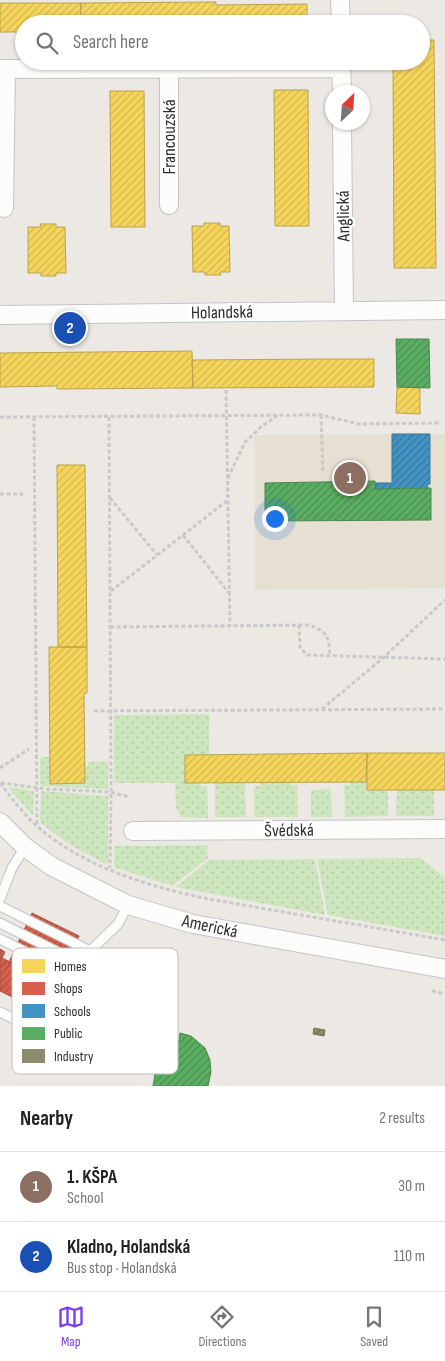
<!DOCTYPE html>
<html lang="en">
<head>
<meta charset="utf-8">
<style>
	body { margin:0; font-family:"Sofia Sans Condensed",sans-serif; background:#f6f6f6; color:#222 }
	.compass { position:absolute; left:325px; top:85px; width:45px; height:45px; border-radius:50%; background:#fff; box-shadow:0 1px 4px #0004; rotate:25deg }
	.you { position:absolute; left:274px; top:518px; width:18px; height:18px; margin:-12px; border:4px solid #fff; border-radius:50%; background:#1a73e8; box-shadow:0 0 0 8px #1a73e833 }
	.badge { display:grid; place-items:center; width:32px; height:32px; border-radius:50%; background:#7c3aed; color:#fff; font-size:16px; font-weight:700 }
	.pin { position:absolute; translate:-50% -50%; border:2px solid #fff; box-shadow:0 1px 5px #0006 }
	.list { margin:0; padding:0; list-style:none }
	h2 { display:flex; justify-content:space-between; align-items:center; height:65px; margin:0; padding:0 20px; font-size:21px }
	h2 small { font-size:16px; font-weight:400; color:#767676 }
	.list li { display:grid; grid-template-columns:32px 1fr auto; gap:15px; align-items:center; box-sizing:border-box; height:70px; padding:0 20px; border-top:1px solid #e0e0e0 }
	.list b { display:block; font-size:19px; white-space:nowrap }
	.list p { margin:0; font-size:16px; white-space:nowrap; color:#767676 }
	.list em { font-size:16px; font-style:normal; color:#767676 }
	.icon { flex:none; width:28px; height:28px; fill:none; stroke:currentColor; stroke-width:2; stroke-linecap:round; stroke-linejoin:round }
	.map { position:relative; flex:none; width:445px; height:1086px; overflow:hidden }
	.search { position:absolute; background:#fff; box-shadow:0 1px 4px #0004; left:15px; right:15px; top:15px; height:55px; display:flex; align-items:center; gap:12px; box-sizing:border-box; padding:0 18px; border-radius:28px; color:#767676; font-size:19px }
	.sheet { height:205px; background:#fff }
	nav { display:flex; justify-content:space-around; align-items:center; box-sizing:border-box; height:70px; border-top:1px solid #e0e0e0; background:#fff; font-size:14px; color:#767676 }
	nav a { display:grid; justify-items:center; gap:2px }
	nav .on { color:#7c3aed }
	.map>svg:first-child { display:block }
	.education { fill:#e6e0d3 }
	.grass { fill:url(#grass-dots) }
	.homes { fill:url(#homes-hatch); stroke:#baa34e }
	.shops { fill:url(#shops-hatch); stroke:#a45144 }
	.schools { fill:url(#schools-hatch); stroke:#3d7596 }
	.public { fill:url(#public-hatch); stroke:#4d8852 }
	.industry { fill:url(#industry-hatch); stroke:#70705b }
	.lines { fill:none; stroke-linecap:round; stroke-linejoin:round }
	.service-casing { stroke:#c5c4c5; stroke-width:11 }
	.minor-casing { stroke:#c5c4c5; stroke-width:20 }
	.path { stroke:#c9c9c8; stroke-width:3; stroke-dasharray:4 2.5; stroke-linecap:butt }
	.service { stroke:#fcfcfb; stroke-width:9 }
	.minor { stroke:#fcfcfb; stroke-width:18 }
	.labels { text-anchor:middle; stroke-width:5; stroke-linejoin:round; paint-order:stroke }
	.street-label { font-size:18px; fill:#2e2e2e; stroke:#fff }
	.key { fill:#fff; stroke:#c0c0c0; stroke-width:1 }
	.key-label { font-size:14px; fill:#2e2e2e }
</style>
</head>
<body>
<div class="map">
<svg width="445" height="1086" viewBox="0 0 445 1086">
	<defs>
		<pattern id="grass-dots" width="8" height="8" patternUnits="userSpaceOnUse" patternTransform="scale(1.25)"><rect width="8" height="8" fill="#cee6be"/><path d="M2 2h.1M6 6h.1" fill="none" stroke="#b1c6a4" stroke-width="1.8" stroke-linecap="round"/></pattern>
		<pattern id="homes-hatch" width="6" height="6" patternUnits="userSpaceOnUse" patternTransform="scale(1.25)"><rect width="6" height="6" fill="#f6d55c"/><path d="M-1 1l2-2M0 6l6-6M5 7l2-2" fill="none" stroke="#d3b750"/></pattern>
		<pattern id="shops-hatch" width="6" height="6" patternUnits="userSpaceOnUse" patternTransform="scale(1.25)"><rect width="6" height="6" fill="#d6604d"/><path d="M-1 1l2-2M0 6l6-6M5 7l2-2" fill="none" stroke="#ae5040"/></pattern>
		<pattern id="schools-hatch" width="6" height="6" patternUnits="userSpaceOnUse" patternTransform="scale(1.25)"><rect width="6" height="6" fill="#4393c3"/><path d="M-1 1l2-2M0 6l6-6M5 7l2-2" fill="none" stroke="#38789f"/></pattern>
		<pattern id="public-hatch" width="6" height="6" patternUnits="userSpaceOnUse" patternTransform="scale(1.25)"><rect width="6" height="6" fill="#5aae61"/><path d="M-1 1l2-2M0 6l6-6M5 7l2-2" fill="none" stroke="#4b8e50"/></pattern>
		<pattern id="industry-hatch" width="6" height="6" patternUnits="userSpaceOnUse" patternTransform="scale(1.25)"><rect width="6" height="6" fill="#8c8c6e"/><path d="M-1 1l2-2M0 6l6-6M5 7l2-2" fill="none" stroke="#73735b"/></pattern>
	</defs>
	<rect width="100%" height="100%" fill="#ece8e4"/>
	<!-- education -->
	<path class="education" d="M445 434V588L255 590 254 435Z"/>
	<!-- grass -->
	<path class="grass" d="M209 714V754L185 755V783H201V786H207L208 818 181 817 176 808 175 783H114V715Z
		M42 757H50L51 784 84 783V768L88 767V762H108V788L106 789 42 786 40 784V759Z
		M260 782H291V785H297L298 817H254V786H260Z
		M350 782H366L367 790H388V816L345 817 344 785H350Z
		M215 783H245L246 817H215Z
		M8 787 34 791 33 816Z
		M331 789 332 817H311V790Z
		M397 790H434V816H396Z
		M41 791 108 796V865L70 845 42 824 40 821Z
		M207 845 208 858 172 886 114 867V846Z
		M421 858 445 878V936L328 915 317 859Z
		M315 859 325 915 176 887 209 860Z"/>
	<!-- homes -->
	<path class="homes" d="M216 2V5L307 4V24H80L81 3Z
		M0 3H81L80 24H24V32H0Z
		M421 40H434L436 268H394L393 61H421Z
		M274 90H308L309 226H275Z
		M110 91H144L145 227H111Z
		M204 223H220V226H229L230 272H220L221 275H205V272H193L192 226H204Z
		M40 224H56V227H65L66 273H56V276H41V273H28V227H41Z
		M192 351 193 388 57 389V386L0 387V353Z
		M329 359H374V387L193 388 192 360Z
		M397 387 420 388V414L396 413Z
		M57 465H85L87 647H58Z
		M49 647H87V693H84L85 783 50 784Z
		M367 753 366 782 185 783V755Z
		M367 753H445V790H367Z"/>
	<!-- shops -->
	<path class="shops" d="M32 913 79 936 55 987 8 964Z
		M0 949 5 952 2 958 55 984 41 1011 0 991Z"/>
	<!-- schools -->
	<path class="schools" d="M392 434H430V484H428L427 489H375V483H392Z"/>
	<!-- public -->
	<path class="public" d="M396 339H429L430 388 397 387Z
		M375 481V489L431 488V520L265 521V483Z
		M180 1033 191 1036 205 1048 210 1060 211 1072 208 1086H153L160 1045 169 1042 179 1041Z"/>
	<!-- industry -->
	<path class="industry" d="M314 1028 325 1030 324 1036 313 1034Z"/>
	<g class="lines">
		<defs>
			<path id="service" d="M0 899 12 868 25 847
				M0 906 90 951
				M0 923 82 964
				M0 939 75 977 90 951 118 924 128 905
				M0 1012 48 1036 75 977"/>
			<path id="minor" d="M340 0 341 24
				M341 61 342 92
				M0 69 341 68
				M169 69V205
				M342 122 344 310
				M4 208 6 69
				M0 315 445 310
				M0 822 25 847 51 866 128 905 193 924 445 969
				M133 831 445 829"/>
		</defs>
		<!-- service casing -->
		<use href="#service" class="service-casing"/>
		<!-- minor casing -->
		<use href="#minor" class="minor-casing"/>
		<!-- path -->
		<path class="path" d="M226 390 230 625
			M321 415 323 474
			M0 417 321 415 359 424 441 423
			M34 417 37 826
			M109 417 111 792 110 868
			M228 478 245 442 262 426 277 416
			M0 494H23
			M110 498 157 555
			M183 535 229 593
			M111 591 228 500
			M299 625 300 647 307 655 445 659
			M110 627 309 625C328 631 329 638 330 656
			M322 709 383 658 445 600
			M94 711 445 709
			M0 768 29 749
			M0 783C12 798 23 814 38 827 84 867 150 887 209 899L445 940
			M1 783 47 789 111 792 129 797
			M432 991 445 994"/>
		<!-- service -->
		<use href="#service" class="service"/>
		<!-- minor -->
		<use href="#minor" class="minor"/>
	</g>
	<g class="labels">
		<!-- street labels -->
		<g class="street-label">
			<text transform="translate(169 137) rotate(-90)" y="6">Francouzská</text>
			<text transform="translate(343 216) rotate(-91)" y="6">Anglická</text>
			<text transform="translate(222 312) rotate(-1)" y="6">Holandská</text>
			<text transform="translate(289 830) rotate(-1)" y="6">Švédská</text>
			<text transform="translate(210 926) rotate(12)" y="6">Americká</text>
		</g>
	</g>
	<!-- legend -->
	<rect x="12" y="948" width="166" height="126" rx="8" class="key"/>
	<rect x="22" y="959" width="23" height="14" fill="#f6d55c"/>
	<rect x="22" y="982" width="23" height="13" fill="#d6604d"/>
	<rect x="22" y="1004" width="23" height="14" fill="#4393c3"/>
	<rect x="22" y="1027" width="23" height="13" fill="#5aae61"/>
	<rect x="22" y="1049" width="23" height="14" fill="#8c8c6e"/>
	<g class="key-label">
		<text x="54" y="971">Homes</text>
		<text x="54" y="993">Shops</text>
		<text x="54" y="1016">Schools</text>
		<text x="54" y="1038">Public</text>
		<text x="54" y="1061">Industry</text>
	</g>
</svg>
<svg class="compass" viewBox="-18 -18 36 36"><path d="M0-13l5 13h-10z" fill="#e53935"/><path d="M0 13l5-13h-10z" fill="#767676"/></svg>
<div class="you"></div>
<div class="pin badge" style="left:350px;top:478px;background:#8d6e63">1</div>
<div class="pin badge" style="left:70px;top:328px;background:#1a4fb4">2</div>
<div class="search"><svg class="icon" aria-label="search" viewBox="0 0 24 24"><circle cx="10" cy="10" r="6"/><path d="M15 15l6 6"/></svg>Search here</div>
</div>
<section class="sheet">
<h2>Nearby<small>2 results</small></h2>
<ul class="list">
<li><span class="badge" style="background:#8d6e63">1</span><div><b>1. KŠPA</b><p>School</p></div><em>30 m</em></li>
<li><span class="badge" style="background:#1a4fb4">2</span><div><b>Kladno, Holandská</b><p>Bus stop · Holandská</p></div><em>110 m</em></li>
</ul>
</section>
<nav>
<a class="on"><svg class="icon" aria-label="map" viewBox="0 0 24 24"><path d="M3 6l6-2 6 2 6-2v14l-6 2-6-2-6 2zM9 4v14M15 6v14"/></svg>Map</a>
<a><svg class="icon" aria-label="directions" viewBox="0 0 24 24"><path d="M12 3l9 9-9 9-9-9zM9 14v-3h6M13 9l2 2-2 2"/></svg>Directions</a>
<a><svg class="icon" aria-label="saved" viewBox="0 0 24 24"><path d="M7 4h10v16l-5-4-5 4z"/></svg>Saved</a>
</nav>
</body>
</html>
